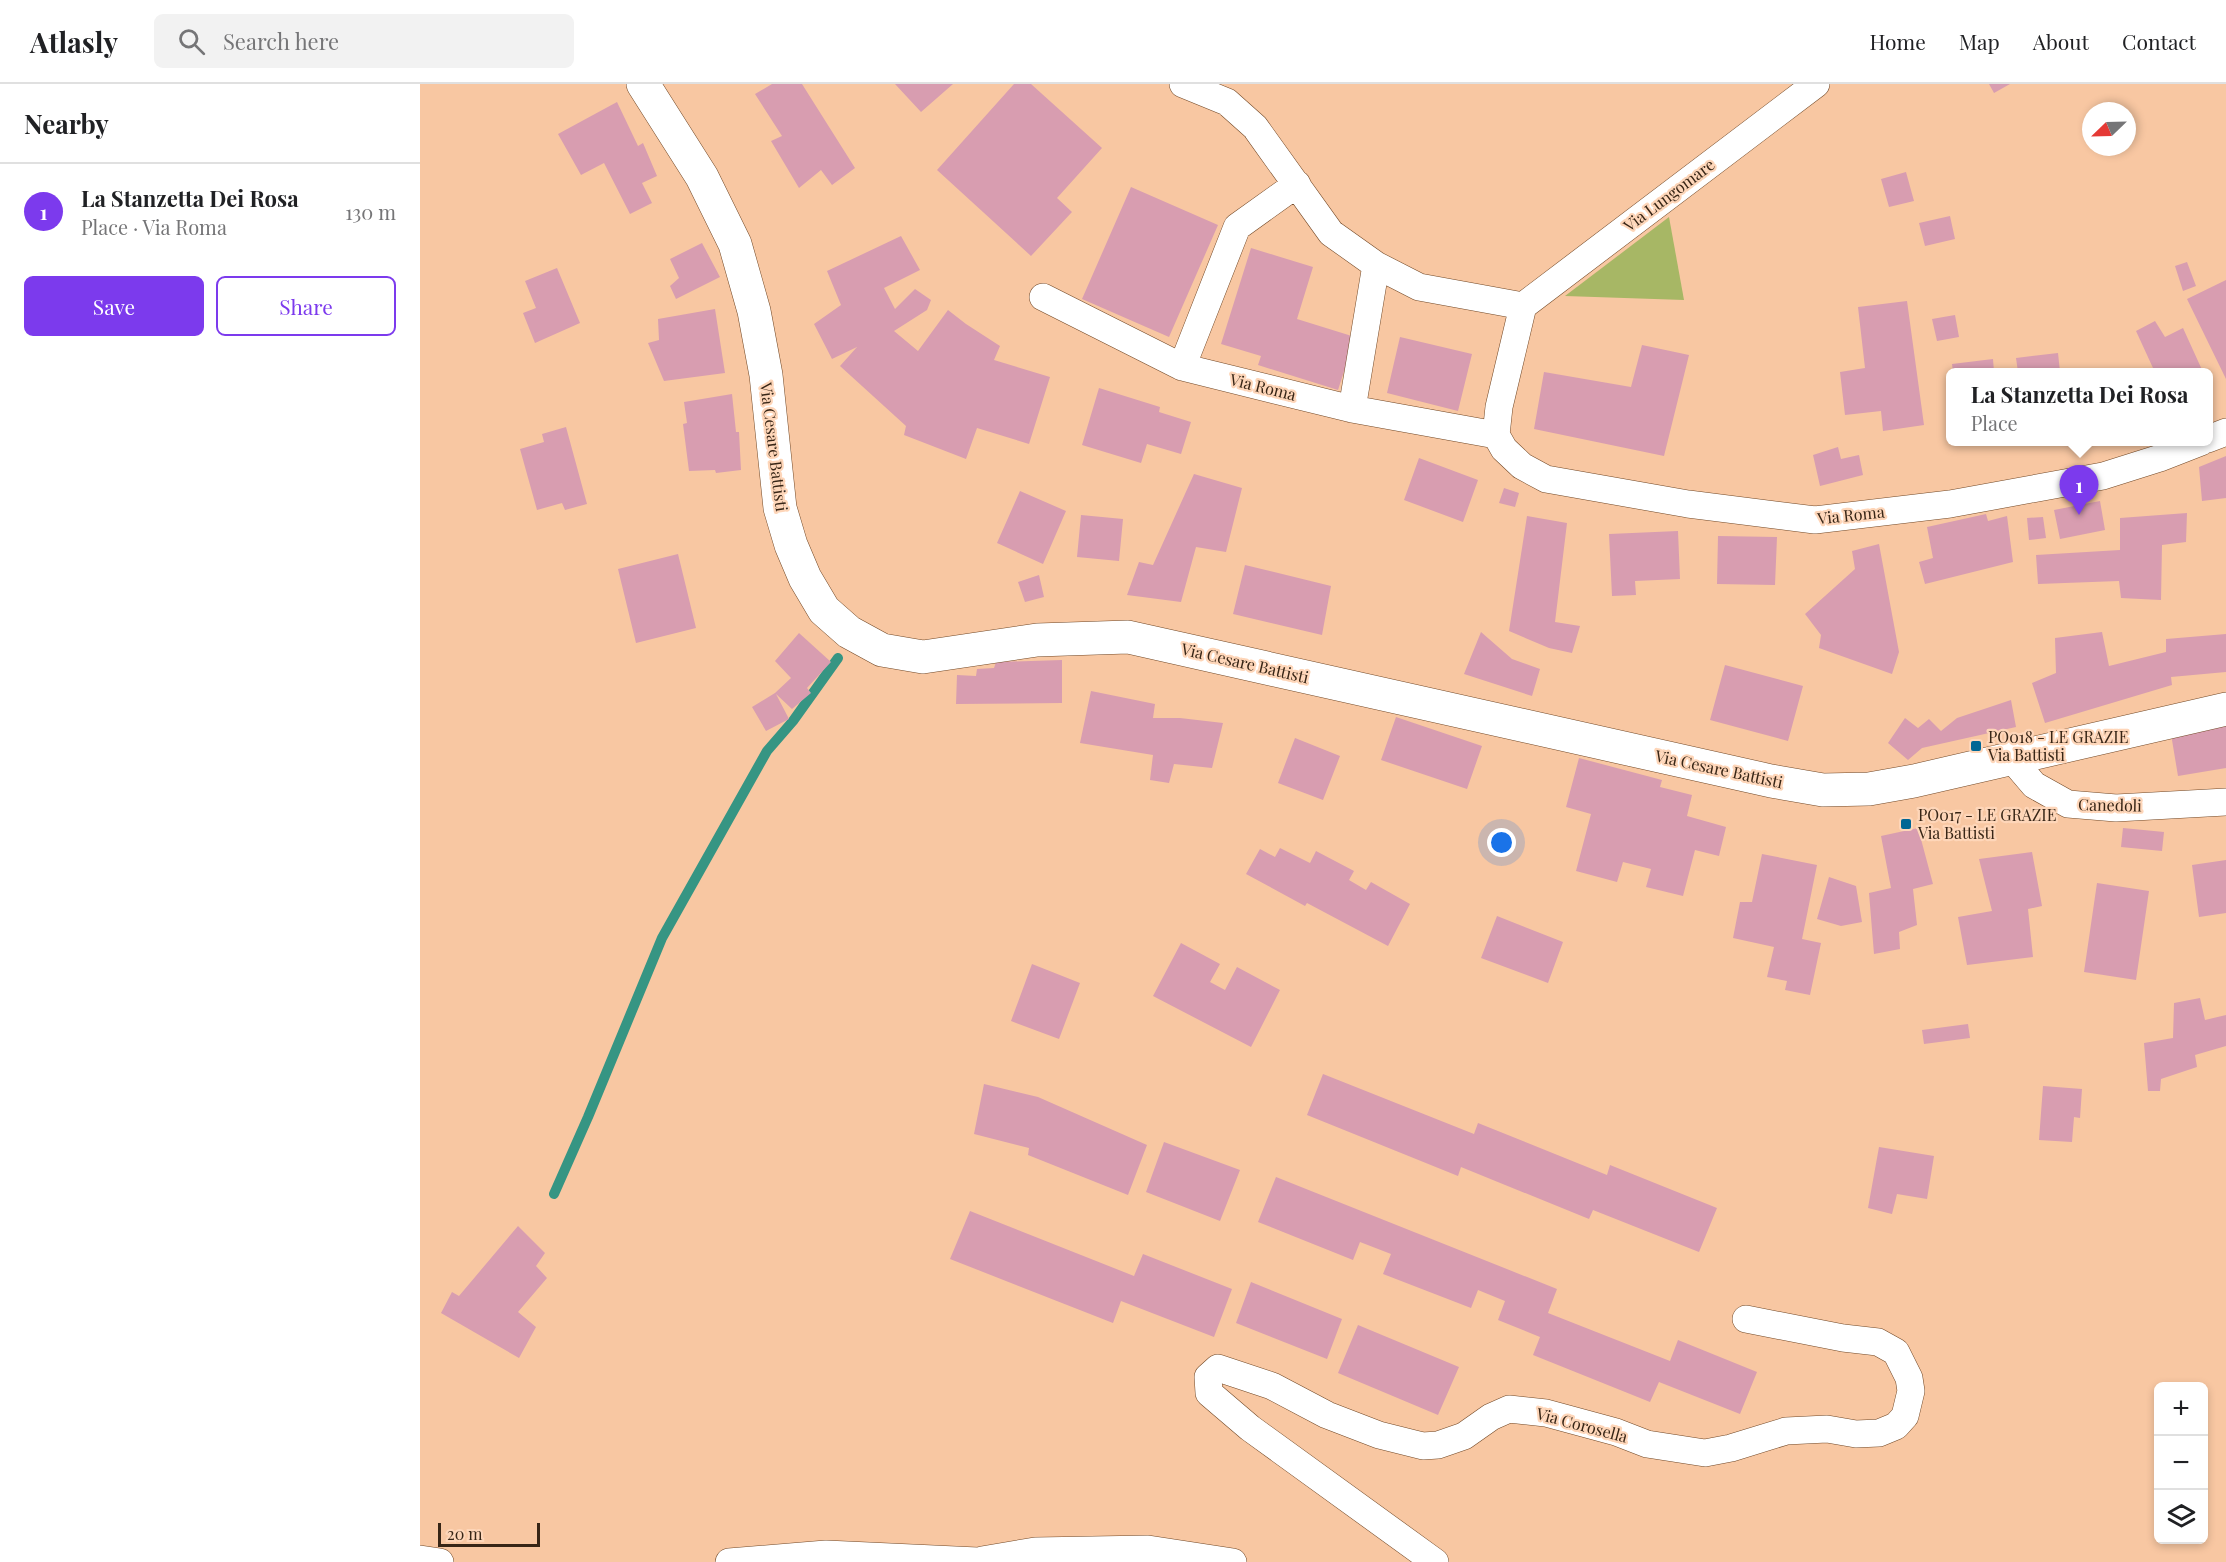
<!DOCTYPE html>
<html lang="en">
<head>
<meta charset="utf-8">
<style>
	body { margin:0; font-family:"Playfair Display",serif; background:#f2f2f2; color:#202124 }
	.controls { position:absolute; right:18px; bottom:18px; display:grid; overflow:hidden; border-radius:9px; box-shadow:0 3px 9px #0003 }
	.controls button { width:54px; height:54px; display:grid; place-items:center; padding:0; border:0; border-bottom:2px solid #e0e0e0; background:#fff; color:#202124; font:30px sans-serif }
	.compass { position:absolute; left:1662px; top:18px; width:54px; height:54px; border-radius:50%; background:#fff; box-shadow:0 3px 9px #0003; rotate:247deg }
	.scale { position:absolute; left:18px; bottom:15px; width:102px; box-sizing:border-box; padding-left:6px; border:3px solid #372516; border-top:0; font-size:16px; line-height:21px; white-space:nowrap; color:#372516; -webkit-text-stroke:4px #fed6b9; paint-order:stroke }
	.you { position:absolute; left:1082px; top:759px; width:21px; height:21px; margin:-15px; border:4px solid #fff; border-radius:50%; background:#1a73e8; box-shadow:0 0 0 9px #1a73e833 }
	.badge { display:grid; place-items:center; width:39px; height:39px; border-radius:50%; background:#7c3aed; color:#fff; font-size:20px; font-weight:700 }
	.pin { position:absolute; translate:-50% -50px; filter:drop-shadow(0 2px 3px #0008) }
	.pin::after { content:''; position:absolute; top:32px; width:21px; height:18px; background:inherit; clip-path:polygon(0 0,100% 0,50% 100%) }
	.popup { position:absolute; left:1526px; top:284px; width:267px; height:78px; box-sizing:border-box; display:grid; place-content:center; border-radius:9px; background:#fff; filter:drop-shadow(0 2px 4px #0005); font-size:20px; white-space:nowrap; color:#757577 }
	.popup b { font-size:22px; color:#202124 }
	.popup::after { content:''; position:absolute; left:50%; top:100%; margin-left:-12px; border:12px solid transparent; border-top-color:#fff }
	.list { margin:0; padding:0; list-style:none }
	h2 { display:flex; justify-content:space-between; align-items:center; height:78px; margin:0; padding:0 24px; font-size:26px }
	h2 small { font-size:20px; font-weight:400; color:#757577 }
	.list li { display:grid; grid-template-columns:39px 1fr auto; gap:18px; align-items:center; box-sizing:border-box; height:96px; padding:0 24px; border-top:2px solid #e0e0e0 }
	.list b { display:block; font-size:22px; white-space:nowrap }
	.list p { margin:0; font-size:20px; white-space:nowrap; color:#757577 }
	.list em { font-size:20px; font-style:normal; color:#757577 }
	.actions { display:flex; gap:12px; padding:18px 24px }
	.actions a { flex:1; padding:14px 0; border:2px solid #7c3aed; border-radius:9px; text-align:center; font-size:21px; color:#7c3aed }
	.actions .main { background:#7c3aed; color:#fff }
	.icon { flex:none; width:33px; height:33px; fill:none; stroke:currentColor; stroke-width:2; stroke-linecap:round; stroke-linejoin:round }
	.map { position:relative; flex:none; width:1806px; height:1478px; overflow:hidden }
	header { display:flex; align-items:center; gap:36px; box-sizing:border-box; height:84px; padding:0 30px; background:#fff; border-bottom:2px solid #e0e0e0 }
	header strong { font-size:28px }
	nav { display:flex; gap:33px; margin-inline-start:auto; font-size:21px }
	.search { width:420px; height:54px; background:#f2f2f2; display:flex; align-items:center; gap:15px; box-sizing:border-box; padding:0 21px; border-radius:9px; color:#757577; font-size:22px }
	main { display:flex }
	aside { flex:1; background:#fff }
	.map>svg:first-child { display:block }
	.green { fill:#a7b765 }
	.lines { fill:none; stroke-linecap:round; stroke-linejoin:round }
	.stream { stroke:#369583; stroke-width:10 }
	.building { fill:#d89db0 }
	.street-casing { stroke:#724826; stroke-width:28 }
	.secondary-casing { stroke:#724826; stroke-width:34 }
	.street { stroke:#fff; stroke-width:27 }
	.secondary { stroke:#fff; stroke-width:33 }
	.poi-dot { fill:#006694; stroke:#fed6b9; stroke-width:2 }
	.labels { text-anchor:middle; stroke-width:4.5; stroke-linejoin:round; paint-order:stroke }
	.street-label { font-size:16px; fill:#372516; stroke:#fed6b9 }
	.poi-label { font-size:16px; fill:#372516; stroke:#fed6b9; text-anchor:start }
</style>
</head>
<body>
<header>
<strong>Atlasly</strong>
<div class="search"><svg class="icon" aria-label="search" viewBox="0 0 24 24"><circle cx="10" cy="10" r="6"/><path d="M15 15l6 6"/></svg>Search here</div>
<nav><a>Home</a><a>Map</a><a>About</a><a>Contact</a></nav>
</header>
<main>
<aside>
<h2>Nearby<small></small></h2>
<ul class="list">
<li><span class="badge">1</span><div><b>La Stanzetta Dei Rosa</b><p>Place · Via Roma</p></div><em>130 m</em></li>
</ul>
<div class="actions"><a class="main">Save</a><a>Share</a></div>
</aside>
<div class="map">
<svg width="1806" height="1478" viewBox="0 0 1806 1478">
	<rect width="100%" height="100%" fill="#f8c7a2"/>
	<!-- green -->
	<path class="green" d="M1249 133 1264 216 1145 212Z"/>
	<g class="lines">
		<!-- stream -->
		<path class="stream" d="M134 1110 168 1033 242 854 347 667 373 637 418 574"/>
	</g>
	<!-- building -->
	<path class="building" d="M352 0H382L435 84 412 101 401 86 379 104 351 57 362 52 335 10Z
		M475 0H533L501 28Z
		M594 0H611L682 64 637 114 652 128 611 172 517 86Z
		M1569 0H1590L1574 9Z
		M197 18 218 62 223 59 237 92 222 99 232 119 210 130 184 79 161 91 138 50Z
		M1486 88 1494 117 1469 123 1461 95Z
		M711 103 798 141 749 253 662 215Z
		M1530 132 1535 155 1505 162 1499 139Z
		M481 152 500 186 464 204 475 225 495 205 511 216 507 226 474 247 498 267 528 226 546 240 580 262 574 276 630 293 609 360 557 344 546 375 484 351 486 342 420 282 437 263 412 275 394 240 421 221 407 187Z
		M282 159 300 193 256 215 250 202 259 194 250 175Z
		M831 164 893 183 877 235 935 253 918 306 838 281 841 272 801 260Z
		M1767 178 1776 202 1763 207 1755 182Z
		M137 184 160 239 115 259 103 229 116 224 105 197Z
		M1806 196V295L1767 215Z
		M1487 217 1504 341 1463 347 1461 327 1425 331 1420 288 1445 284 1438 223Z
		M295 225 305 289 244 297 228 259 239 256 238 235Z
		M1535 231 1539 253 1517 257 1512 235Z
		M1735 237 1745 253 1763 244 1783 288H1725L1733 284 1716 247Z
		M980 253 1052 270 1038 327 967 309Z
		M1222 261 1269 271 1244 372 1114 345 1124 288 1211 303Z
		M1638 269 1640 288H1598L1596 274Z
		M1573 275 1574 288H1533L1532 280Z
		M679 304 740 323 739 328 771 338 761 370 727 360 721 379 662 361Z
		M312 310 316 348H319L321 386 296 389 295 386 269 387 263 340 267 339 264 318Z
		M146 343 167 420 145 426 142 419 117 426 100 365 124 358 122 350Z
		M1418 363 1421 375 1439 371 1443 391 1400 402 1393 371Z
		M1806 372V414L1782 417 1779 383Z
		M999 374 1058 396 1043 438 984 416Z
		M774 390 822 404 806 468 776 463 761 518 707 511 719 478 733 481Z
		M1084 404 1099 409 1095 423 1079 419Z
		M600 407 646 427 623 480 577 459Z
		M1680 417 1685 446 1640 455 1634 426Z
		M1767 429 1766 458 1742 461 1741 516 1701 514 1699 497 1618 500 1616 471 1700 466V434Z
		M1566 430 1568 437 1587 432 1593 478 1505 500 1499 478 1513 474 1507 443Z
		M661 431 703 435 699 477 657 473Z
		M1107 432 1147 439 1135 538 1160 542 1152 569 1129 564 1089 547Z
		M1623 433 1626 454 1609 456 1607 434Z
		M1258 447 1260 495 1215 497 1216 511 1192 512 1189 450Z
		M1298 452 1357 453 1355 501 1297 500Z
		M1459 460 1479 568 1472 590 1399 564 1401 551 1385 530 1435 485 1432 467Z
		M258 470 276 544 216 559 198 485Z
		M825 481 911 502 902 551 813 530Z
		M619 491 624 513 605 518 598 498Z
		M1061 548 1092 575 1120 585 1112 612 1044 590Z
		M1682 548 1689 582 1746 568V555L1806 550V588L1751 593 1752 601 1625 639 1612 599 1636 589 1635 554Z
		M379 549 411 578 387 604 391 609 372 625 356 610 369 635 346 647 332 623 355 609 371 594 355 577Z
		M642 576V619L536 620 537 591 556 592 557 585 574 584 576 578Z
		M1305 581 1383 602 1368 657 1290 636Z
		M671 607 735 620 733 634H760L803 639 792 684 754 680 749 699 730 696 733 671 660 659Z
		M1591 616 1596 643 1502 664 1488 676 1468 659 1485 634 1498 644 1509 635 1521 647 1537 634Z
		M976 633 1062 662 1047 705 961 676Z
		M1806 640V684L1758 692 1751 650Z
		M875 654 920 672 903 716 858 699Z
		M1159 674 1242 696 1240 703 1272 711 1267 732 1306 743 1299 772 1275 766 1263 812 1226 803 1231 785 1203 778 1197 798 1156 787 1171 730 1146 723Z
		M1498 744 1513 800 1493 805 1497 841 1479 848 1480 865 1454 870 1449 809 1471 804 1461 752Z
		M1703 744 1744 748 1742 767 1701 763Z
		M860 764 890 779 896 767 934 787 929 796 946 806 951 798 990 820 968 862 887 819 885 822 826 790 840 765 855 773Z
		M1612 768 1622 822 1608 825 1613 873 1547 881 1538 833 1572 827 1559 775Z
		M1342 770 1397 781 1382 855 1401 859 1390 911 1365 906 1367 897 1347 893 1354 863 1313 854 1320 818H1332Z
		M1806 776V829L1779 833 1772 781Z
		M1409 793 1436 802 1442 838 1421 842 1397 835Z
		M1677 799 1729 807 1716 896 1664 888Z
		M1077 832 1143 858 1128 899 1061 874Z
		M761 859 800 880 790 898 805 906 817 883 860 906 831 963 733 912Z
		M612 880 660 899 639 955 591 937Z
		M1780 914 1785 936 1806 931V962L1775 971 1777 983 1741 995 1740 1007H1728L1724 959 1753 954 1754 919Z
		M1548 940 1550 954 1504 960 1502 946Z
		M903 990 1054 1050 1058 1039 1187 1091 1190 1081 1297 1124 1279 1168 1173 1126 1169 1135 1041 1083 1038 1092 887 1031Z
		M564 1000 618 1013 727 1061 708 1111 608 1071 609 1064 554 1050Z
		M1623 1002 1662 1005 1660 1034 1654 1033 1652 1058 1619 1056Z
		M744 1058 820 1086 800 1137 726 1108Z
		M1459 1063 1514 1072 1507 1115 1477 1110 1472 1130 1448 1124Z
		M856 1093 1137 1205 1128 1229 1250 1277 1258 1256 1337 1288 1320 1330 1239 1298 1230 1318 1113 1271 1120 1253 1078 1236 1085 1217 1080 1215 1058 1206 1051 1224 963 1190 971 1170 940 1158 933 1176 838 1138Z
		M550 1127 714 1192 723 1170 812 1205 794 1253 701 1217 693 1239 530 1175Z
		M98 1142 125 1169 116 1182 127 1194 98 1228 116 1243 99 1274 21 1229 32 1208 39 1212Z
		M831 1198 922 1235 907 1275 816 1239Z
		M938 1241 1039 1283 1018 1331 918 1289Z"/>
	<g class="lines">
		<defs>
			<path id="street" d="M763 0 807 18 835 43 911 149 956 181 999 203 1103 222
				M1396 0 1103 222 1079 323 1076 351 1084 365 1102 382 1126 395 1268 420 1395 436 1530 420 1683 392 1740 374 1781 358
				M623 213 762 283 932 325 1076 351
				M762 283 817 143 877 100
				M932 325 956 181
				M1788 355 1806 348
				M1591 674 1614 701 1648 720 1696 724 1806 718
				M0 1475 20 1478
				M562 1476 615 1467 728 1465 813 1478
				M309 1478 406 1470 579 1478
				M1015 1478 830 1344 789 1309 788 1293 798 1284 852 1302 907 1331 959 1351 1003 1362 1018 1361 1044 1352 1071 1333 1089 1325 1126 1329 1196 1348 1227 1360 1285 1369 1311 1364 1366 1347 1407 1345 1436 1350 1459 1349 1476 1342 1485 1332 1491 1307 1489 1294 1476 1268 1458 1258 1423 1254 1326 1235"/>
			<path id="secondary" d="M223 0 282 93 315 160 334 227 346 291 360 424 371 461 385 494 404 526 429 548 462 566 503 573 617 556 708 553 1351 697 1403 706 1449 705 1494 697 1806 625"/>
		</defs>
		<!-- street casing -->
		<use href="#street" class="street-casing"/>
		<!-- secondary casing -->
		<use href="#secondary" class="secondary-casing"/>
		<!-- street -->
		<use href="#street" class="street"/>
		<!-- secondary -->
		<use href="#secondary" class="secondary"/>
	</g>
	<!-- markers -->
	<g class="poi-dot">
		<rect x="1550" y="656" width="12" height="12" rx="3"/>
		<rect x="1480" y="734" width="12" height="12" rx="3"/>
	</g>
	<g class="labels">
		<!-- street labels -->
		<g class="street-label">
			<text transform="translate(1249 111) rotate(-37)" y="6">Via Lungomare</text>
			<text transform="translate(843 303) rotate(14)" y="6">Via Roma</text>
			<text transform="translate(354 363) rotate(83)" y="6">Via Cesare Battisti</text>
			<text transform="translate(1431 431) rotate(-6)" y="6">Via Roma</text>
			<text transform="translate(825 579) rotate(13)" y="6">Via Cesare Battisti</text>
			<text transform="translate(1299 685) rotate(12)" y="6">Via Cesare Battisti</text>
			<text transform="translate(1690 721) rotate(1)" y="6">Canedoli</text>
			<text transform="translate(1162 1341) rotate(15)" y="6">Via Corosella</text>
		</g>
		<!-- poi labels -->
		<g class="poi-label">
			<text x="1568" y="659">PO018 - LE GRAZIE<tspan x="1568" dy="18">Via Battisti</tspan></text>
			<text x="1498" y="737">PO017 - LE GRAZIE<tspan x="1498" dy="18">Via Battisti</tspan></text>
		</g>
	</g>
</svg>
<div class="controls">
<button>+</button>
<button>−</button>
<button><svg class="icon" aria-label="layers" viewBox="0 0 24 24"><path d="M12 4l9 5-9 5-9-5zM3 14l9 5 9-5"/></svg></button>
</div>
<svg class="compass" viewBox="-18 -18 36 36"><path d="M0-13l5 13h-10z" fill="#e53935"/><path d="M0 13l5-13h-10z" fill="#757577"/></svg>
<div class="scale">20 m</div>
<div class="you"></div>
<div class="pin badge" style="left:1659px;top:431px">1</div>
<div class="popup"><b>La Stanzetta Dei Rosa</b>Place</div>
</div>
</main>
</body>
</html>
